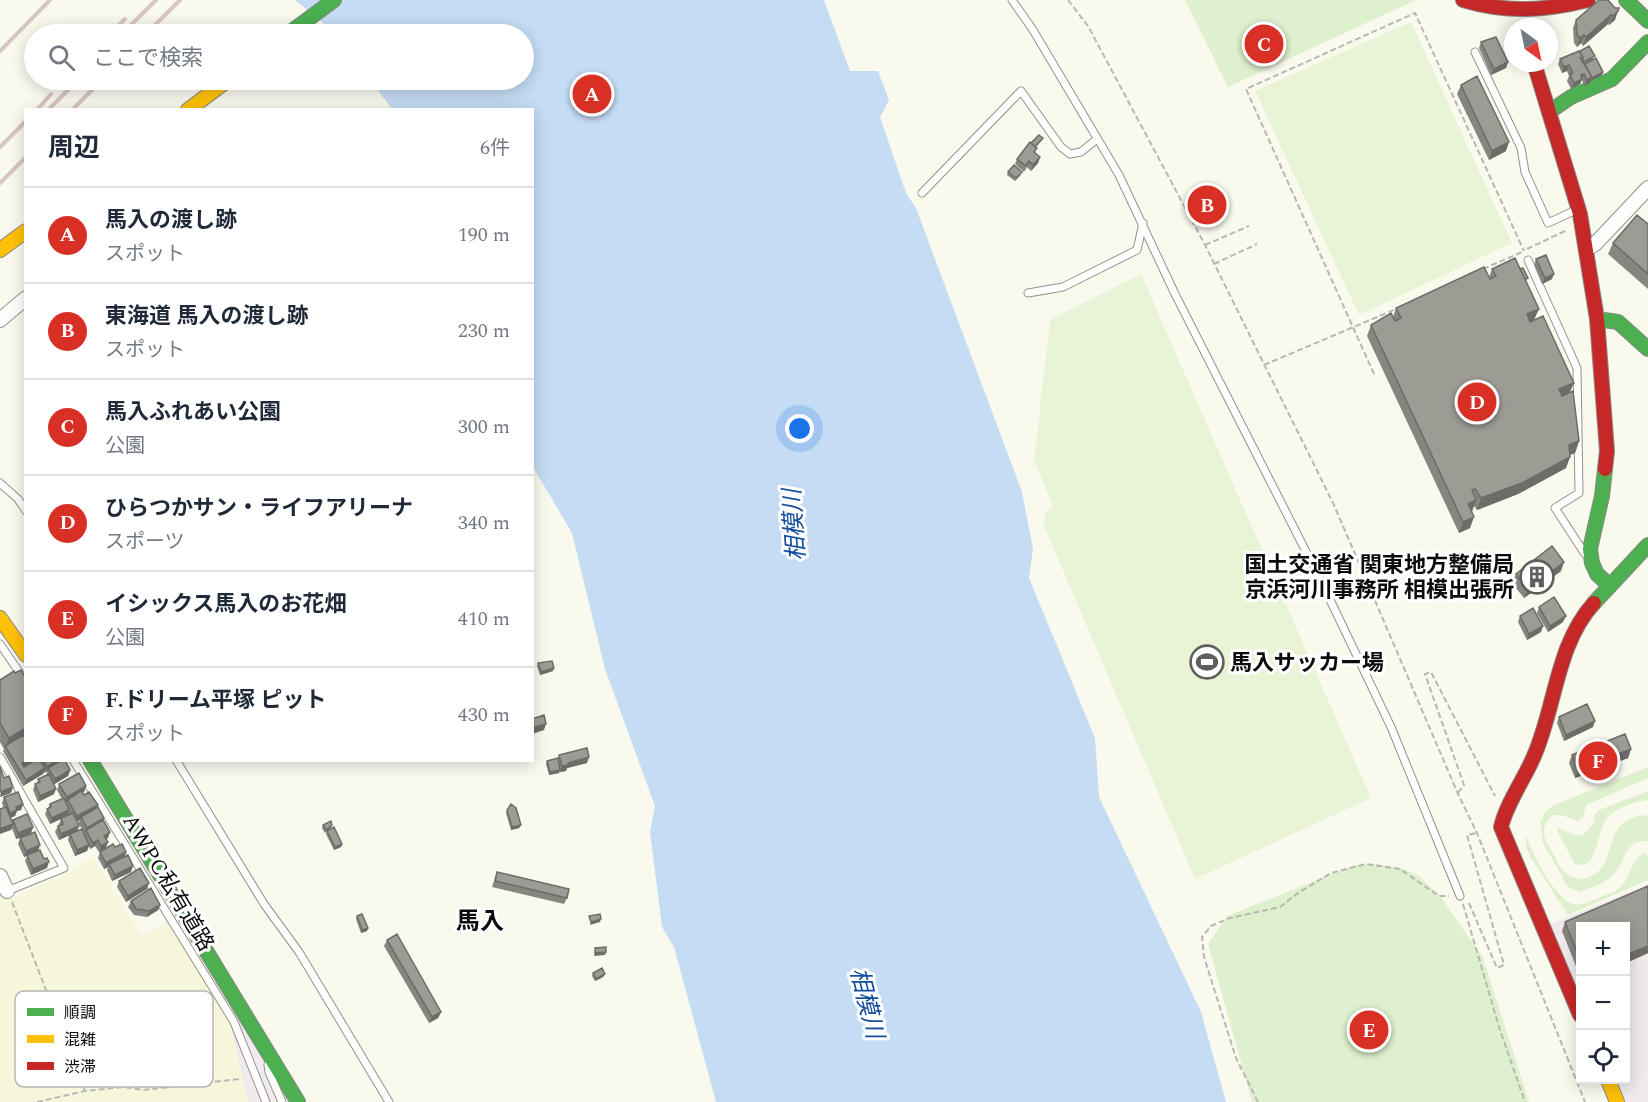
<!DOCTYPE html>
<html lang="ja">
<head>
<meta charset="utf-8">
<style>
	body { margin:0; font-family:Spectral,"Noto Sans JP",serif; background:#f2f2f3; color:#1f2937 }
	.controls { position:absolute; right:18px; bottom:18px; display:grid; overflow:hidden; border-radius:0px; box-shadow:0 3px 15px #0003 }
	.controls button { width:54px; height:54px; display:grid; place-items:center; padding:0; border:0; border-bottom:2px solid #e0e1e3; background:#fff; color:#1f2937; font:30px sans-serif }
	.compass { position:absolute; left:1504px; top:18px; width:54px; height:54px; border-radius:50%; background:#fff; box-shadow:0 3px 15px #0003; rotate:147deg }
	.you { position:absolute; left:800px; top:429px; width:21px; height:21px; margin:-15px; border:4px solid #fff; border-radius:50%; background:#1a73e8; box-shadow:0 0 0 9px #1a73e833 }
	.badge { display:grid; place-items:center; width:39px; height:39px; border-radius:50%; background:#d93025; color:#fff; font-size:20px; font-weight:700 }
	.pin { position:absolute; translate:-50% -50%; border:3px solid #fff; box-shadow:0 2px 6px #0006 }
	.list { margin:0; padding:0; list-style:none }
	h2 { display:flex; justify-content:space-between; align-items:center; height:78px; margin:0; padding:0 24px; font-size:26px }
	h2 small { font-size:20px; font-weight:400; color:#747a83 }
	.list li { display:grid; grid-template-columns:39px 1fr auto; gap:18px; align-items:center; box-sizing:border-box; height:96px; padding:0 24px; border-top:2px solid #e0e1e3 }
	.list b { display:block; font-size:22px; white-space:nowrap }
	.list p { margin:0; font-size:20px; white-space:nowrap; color:#747a83 }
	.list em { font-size:20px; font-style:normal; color:#747a83 }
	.icon { flex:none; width:33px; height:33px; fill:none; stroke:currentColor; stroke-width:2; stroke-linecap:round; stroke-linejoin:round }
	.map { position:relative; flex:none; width:1648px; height:1102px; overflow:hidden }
	.search { position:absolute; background:#fff; box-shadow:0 3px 15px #0003; left:24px; top:24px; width:510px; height:66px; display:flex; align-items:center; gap:15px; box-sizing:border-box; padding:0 21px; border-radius:33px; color:#747a83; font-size:22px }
	.panel { position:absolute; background:#fff; box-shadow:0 3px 15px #0003; left:24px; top:108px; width:510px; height:654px; border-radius:0px }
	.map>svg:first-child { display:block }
	.industrial { fill:#f1eaec }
	.farmland { fill:#f6f7da }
	.green { fill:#def0ce }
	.pitch { fill:#e9f4d7 }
	.water { fill:#c4dcf4 }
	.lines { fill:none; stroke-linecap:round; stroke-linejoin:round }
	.lane-casing { stroke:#93928d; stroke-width:9 }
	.street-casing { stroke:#93928d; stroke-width:16 }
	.fast-casing { stroke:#898984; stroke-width:16 }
	.slow-casing { stroke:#898984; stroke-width:16 }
	.jam-casing { stroke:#898984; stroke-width:16 }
	.path { stroke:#b7b7b5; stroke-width:2; stroke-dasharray:6 3; stroke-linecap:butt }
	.lane { stroke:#fefefc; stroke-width:7 }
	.street { stroke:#fefefc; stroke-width:14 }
	.fast { stroke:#4caf50; stroke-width:14 }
	.slow { stroke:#ffc107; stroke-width:14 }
	.jam { stroke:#c62828; stroke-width:14 }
	.rail { stroke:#d6c6c2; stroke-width:4 }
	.wall { fill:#86857f; fill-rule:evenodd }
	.shaded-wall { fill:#6d6c68 }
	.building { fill:#9c9b94; stroke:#6d6c68; stroke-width:1.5 }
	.labels { text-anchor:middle; stroke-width:6; stroke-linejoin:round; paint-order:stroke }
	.poi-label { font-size:22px; font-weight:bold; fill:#0b0b0b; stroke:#fff; text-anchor:end }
	.street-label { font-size:22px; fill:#0b0b0b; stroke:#fff }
	.water-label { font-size:24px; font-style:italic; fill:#134d9e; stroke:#fff }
	.neighbourhood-label { font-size:24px; font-weight:bold; fill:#0b0b0b; stroke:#fff }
	.key { fill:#fff; stroke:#b6b6b6; stroke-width:1.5 }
	.key-label { font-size:16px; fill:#0b0b0b }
</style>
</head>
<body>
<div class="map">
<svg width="1648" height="1102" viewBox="0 0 1648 1102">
	<rect width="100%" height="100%" fill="#faf9ee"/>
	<!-- industrial -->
	<path class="industrial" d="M1648 884V1102H1625L1615 1080H1626V926H1580V997L1550 924Z
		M239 1019 289 1102H248L230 1024Z"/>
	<!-- farmland -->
	<path class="farmland" d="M93 857 141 935 168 922 230 1024 248 1102H0V888L6 900 80 868 78 865Z"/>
	<!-- green -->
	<path class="green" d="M1185 0H1416L1228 87Z
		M1648 767V778L1586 805 1583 817 1578 821 1561 815H1554C1537 826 1545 841 1554 855 1557 862 1561 870 1567 874 1573 879 1583 880 1589 877 1616 867 1603 832 1630 819 1637 816 1641 814 1648 816V841C1625 839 1626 861 1614 874 1605 884 1591 887 1580 892L1568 887 1543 843 1540 822 1545 812 1552 806Z
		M1648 791V800C1635 801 1614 809 1606 819 1596 832 1599 871 1575 864L1557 831 1558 828 1575 835H1582L1594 824 1595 814 1599 810Z
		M1526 835C1531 852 1556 900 1573 904 1582 906 1592 901 1600 897 1609 894 1619 891 1624 883 1631 874 1633 856 1645 853L1648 857V880L1568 915 1530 856 1526 847Z
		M1374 864 1401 868 1419 876 1441 897 1483 958 1529 1102H1252L1208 944 1227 916 1355 865Z"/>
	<!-- pitch -->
	<path class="pitch" d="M1411 22 1512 243 1359 315 1255 91Z
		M1141 274 1371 798 1195 879 1044 526 1045 514 1053 507 1034 460 1050 320Z"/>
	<!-- water -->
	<path class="water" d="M295 0H824L850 71H878L889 100 880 117 906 193 916 208 1022 492 1033 549 1029 578 1095 738 1099 797 1201 1012 1226 1102H716L674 947 662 927 650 832 655 806 605 669 572 533 533 467 532 110 392 109 370 80H524V34H336Z"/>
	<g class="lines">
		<defs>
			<path id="lane" d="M1012 0 1033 30 1119 175 1175 294 1322 583 1391 727 1460 896
				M1475 52 1521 148 1525 172 1548 223 1576 210
				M922 193 1021 91 1061 147 1070 154 1081 152 1097 139
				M1528 260 1577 368 1579 493 1555 508 1585 554
				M1028 293 1063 287 1137 250 1143 223
				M0 483 18 499 26 511
				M0 644 26 682
				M0 757 64 868 7 891
				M73 760 234 1022 266 1102
				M176 760 264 904 299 952 389 1102
				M268 1065 269 1072 282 1102"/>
			<path id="street" d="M1587 249 1595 244 1648 188
				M0 320 26 298
				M0 876 7 891"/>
			<path id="fast" d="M1626 0 1648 21
				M288 34 334 0
				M1549 112 1571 97 1612 79 1648 42
				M1597 319 1618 322 1648 349
				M1605 469 1602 496 1590 549 1592 563 1597 574 1610 586
				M1594 603 1648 545
				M90 760 298 1102"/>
			<path id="slow" d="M188 110 228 80
				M0 250 26 231
				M0 618 26 655
				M1608 1080 1617 1102"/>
			<path id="jam" d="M1463 0C1506 13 1545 11 1588 0
				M1534 63 1580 214 1597 319 1607 451 1605 469
				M1580 1015 1501 827C1507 802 1524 780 1534 756 1556 706 1556 645 1594 603"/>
		</defs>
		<!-- lane casing -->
		<use href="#lane" class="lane-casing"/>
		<!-- street casing -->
		<use href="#street" class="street-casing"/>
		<!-- fast casing -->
		<use href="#fast" class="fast-casing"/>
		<!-- slow casing -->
		<use href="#slow" class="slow-casing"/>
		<!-- jam casing -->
		<use href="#jam" class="jam-casing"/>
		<!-- path -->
		<path class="path" d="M1068 0 1088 26 1205 245 1334 505 1458 794 1477 833 1585 1102
			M1205 245 1249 226
			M1527 249 1565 231
			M1214 264 1257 244
			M1483 269 1522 252
			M1264 365 1396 309
			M1374 374 1246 89 1415 13 1524 251
			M1458 793 1464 785 1425 674 1431 672 1495 796
			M12 902 85 1091
			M1469 903 1497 968 1504 965 1467 835 1477 833
			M1463 904 1499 1027 1525 1102
			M37 1102 85 1091 123 1087 143 1090 239 1079
			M1258 1102 1236 1058 1204 957 1202 937 1211 926 1230 918 1280 907 1298 893 1331 873 1366 864 1400 869 1439 896H1449"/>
		<!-- lane -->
		<use href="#lane" class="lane"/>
		<!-- street -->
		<use href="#street" class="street"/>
		<!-- fast -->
		<use href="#fast" class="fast"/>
		<!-- slow -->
		<use href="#slow" class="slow"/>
		<!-- jam -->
		<use href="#jam" class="jam"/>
		<!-- rail -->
		<path class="rail" d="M110 34 125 19
			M122 34 156 0
			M146 34 180 0
			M0 51 50 0
			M37 110 51 94
			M48 110 78 80
			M72 110 102 80
			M0 147 26 121
			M0 183 26 157"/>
	</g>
	<!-- wall -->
	<path class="wall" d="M1602 0 1615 20 1609 25 1608 24 1583 46 1581 43 1577 47 1574 43 1573 28 1576 20Z
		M1481 42 1508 62 1506 68 1491 75 1479 48Z
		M1580 51 1594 59 1603 72 1602 75 1591 81 1590 83 1584 86 1582 80 1580 84 1571 89 1567 81 1569 76 1567 71 1562 73 1558 64 1560 59Z
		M1461 85 1506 151 1489 160 1457 94Z
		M1043 138 1041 141 1036 147 1035 153 1040 157 1038 163 1031 171 1027 167 1024 172 1015 164 1017 159 1031 143Z
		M1008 172 1021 175 1015 181 1007 175Z
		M1648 224V289L1608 254 1613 243Z
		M1536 259 1552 279 1542 284 1534 265Z
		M1492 269H1520L1528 278 1526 281 1534 320 1570 393 1579 441 1575 453 1570 455 1566 468 1518 494 1477 510 1474 506 1471 512 1470 528 1459 533 1367 336 1371 325 1393 317 1396 308 1489 278Z
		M1561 571 1524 598 1512 583 1516 574Z
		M1539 607 1563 622 1548 632 1537 613Z
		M1520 616 1541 632 1527 640 1518 622Z
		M538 663 553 671 540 675 537 666Z
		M15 673 26 678V737L24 738 26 760H65L70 770 68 776 54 784V794L38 802 33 790 35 784H37L38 779 47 775V771L44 773V771L43 774 23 786 3 751 4 749 0 742V680Z
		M1559 717 1593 727 1564 741 1557 723Z
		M1631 749 1628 758 1575 778 1569 763 1572 755Z
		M559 755 587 763 567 768 566 771 560 772V771L559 773 549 775 546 764 547 761 558 759Z
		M59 784 86 786 84 792 82 793 84 795 98 805 97 808 104 818 103 820 108 838 106 839 99 852 95 846 90 849 89 846 87 851 75 856 68 840 69 835 59 840 55 832 58 826H59V824L61 819 50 824 45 814 50 804 62 799 57 790ZM80 820 78 823 82 829 77 831V821Z
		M4 797 23 804 21 810 17 811 15 816 10 818 12 821 13 820 33 827 31 833 16 839 12 828 11 830 2 803Z
		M507 810 521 825 519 828 511 830 506 813Z
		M323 825H332L331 828 328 831 342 844 341 847 334 850 326 834 327 831 325 833 322 828Z
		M20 838 38 851 47 868 31 875 25 861 27 856 24 857 18 844Z
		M115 847 126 852 124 857 131 872 112 881 107 870 108 867 104 869 98 858 100 852Z
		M497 872 567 898 564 904 492 887Z
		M119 881 147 889 126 902 117 887Z
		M1648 886V953L1626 963V927H1581V979L1562 931 1565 922Z
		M131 901 160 905 158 910 147 917 134 915 128 907Z
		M357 916 368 928 367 931 361 933 356 919Z
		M387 940 441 1012 438 1018 429 1023 384 946Z
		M593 973 605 974 603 977 595 981 592 976Z"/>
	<!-- shaded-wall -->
	<path class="shaded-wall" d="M1618 11 1615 20 1609 25 1613 16Z
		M1611 15 1608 24 1583 46 1586 37Z
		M1584 35 1581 43 1577 47 1580 38Z
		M1508 62 1506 68 1491 75 1494 69Z
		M1569 65 1567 71 1562 73 1564 67Z
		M1603 72 1602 75 1591 81 1592 78Z
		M1584 74 1580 84 1571 89 1574 83 1581 75Z
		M1592 77 1590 83 1584 86 1587 80Z
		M1509 142 1506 151 1489 160 1492 151Z
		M1040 157 1038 163 1031 171 1033 165Z
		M1554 274 1552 279 1542 284 1545 278Z
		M1539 309 1534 320 1522 326 1527 314Z
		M1574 383 1569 394 1555 401 1559 389Z
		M1579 441 1575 453 1565 457 1569 445Z
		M1570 457 1566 468 1518 494 1477 510 1481 498Z
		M1476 500 1472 512 1464 516 1468 504Z
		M1474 517 1470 528 1459 533 1463 522Z
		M1564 562 1561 571 1524 598 1527 590Z
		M1566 616 1563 622 1548 632 1550 626Z
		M1543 626 1541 632 1527 640 1529 634Z
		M554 668 553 671 540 675 541 672Z
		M1595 721 1593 727 1564 741 1566 735Z
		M546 724 544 730 532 734V728Z
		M26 728V737L7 748 6 746 9 738Z
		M1631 749 1628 758 1575 778 1579 769Z
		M589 757 587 763 567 768 566 771 560 772 562 766 568 763Z
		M27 760H35L20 769 22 763Z
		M57 760H63L48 768 47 771 44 773 47 767Z
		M45 768 43 774 23 786 26 780Z
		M70 770 68 776 53 785 55 779Z
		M560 770 559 773 549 775 550 772Z
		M86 786 84 792 64 803 67 797Z
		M13 787 11 793 0 797 1 792Z
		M56 789 54 794 38 802 40 796Z
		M23 804 21 810 17 811 15 816 8 819 10 813 16 807Z
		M98 805 96 811 81 817 80 820 75 822 77 816Z
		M69 810 67 816 50 824 52 818Z
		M104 818 102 824 86 830 87 828Z
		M13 824 11 830 0 834V829Z
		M521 825 519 828 511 830 512 827Z
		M79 826 77 832 59 840 61 834Z
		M33 827 31 833 16 839 18 833Z
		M110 832 108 838 102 842 104 836Z
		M98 840 95 846 90 849 93 843Z
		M108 842 106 848 99 852 101 846Z
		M342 844 341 847 334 850 335 847Z
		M40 845 38 851 24 857 26 851Z
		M89 845 87 851 75 856 77 850Z
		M126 852 124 858 109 864 108 867 104 869 106 863Z
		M49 862 47 868 31 875 33 869Z
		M133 866 131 872 112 881 115 875Z
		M149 883 147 889 126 902 128 896Z
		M160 905 158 910 147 917 149 911Z
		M601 919 600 922 590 925 591 922Z
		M368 928 367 931 361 933 362 930Z
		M1648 946V953L1626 963V955Z
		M606 952 605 955 594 956 595 953Z
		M605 974 603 977 595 981 596 979Z
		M441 1012 438 1018 429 1023 432 1017Z"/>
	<!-- building -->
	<path class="building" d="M1599 0H1608L1615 8H1619L1618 11 1613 16 1611 15 1586 37 1584 35 1580 38 1577 34 1576 20Z
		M1496 37 1508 62 1494 69 1481 42Z
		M1589 46 1595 56 1584 62 1580 51Z
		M1579 51 1583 57 1580 58 1592 77 1587 80 1584 74 1581 75 1582 79 1574 83 1570 75 1573 73 1569 65 1564 67 1560 59Z
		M1596 58 1603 72 1592 78 1585 64Z
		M1477 76 1509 142 1492 151 1461 85Z
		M1039 135 1043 138 1035 147 1031 143Z
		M1030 142 1037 148 1034 152 1040 157 1033 165 1029 161 1026 166 1017 159Z
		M1014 165 1022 172 1016 178 1008 172Z
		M1637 215 1648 224V274L1613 243Z
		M1546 255 1554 274 1545 278 1536 259Z
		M1515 258 1539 309 1527 314 1530 322 1543 316 1574 383 1559 389 1562 396 1573 391 1579 441 1569 445 1570 457 1522 483 1481 498 1475 489 1472 490 1476 500 1468 504 1474 517 1463 522 1371 325 1391 313 1395 321 1401 318 1396 308 1484 267 1490 279 1496 276 1492 269Z
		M1523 268 1528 278 1525 279 1520 269Z
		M1552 546 1564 562 1527 590 1516 574Z
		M1554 597 1566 616 1550 626 1539 607Z
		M1533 608 1543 626 1529 634 1520 616Z
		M552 661 554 668 541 672 538 663Z
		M21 670 26 678V728L9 738 0 723V680L14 671 15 673Z
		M1587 704 1595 721 1566 735 1559 717Z
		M544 715 546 724 532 728V719Z
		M1625 734 1631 749 1579 769 1572 755Z
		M23 735 26 739V760H27L22 763 24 767 36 760H40L45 768 26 780 5 746Z
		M587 748 589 757 568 763V765L562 766 559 755Z
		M558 758 560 770 550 772 547 761Z
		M43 760H57L47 767Z
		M62 760H65L70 770 55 779 48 768Z
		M0 767 4 778 9 776 13 787 1 792 0 789Z
		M79 773 86 786 67 797 59 784Z
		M49 774 56 789 40 796 35 784 40 782 38 779Z
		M81 791 84 795 89 792 98 805 77 816 68 800Z
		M18 792 23 804 16 807 17 810 10 813 4 797Z
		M64 798 69 810 52 818 47 809 51 807 50 804Z
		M511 804 516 808 521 825 512 827 507 810Z
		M6 807 13 824 0 829V809Z
		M98 807 104 818 87 828 81 817Z
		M73 813 79 826 61 834 58 826 63 824 61 818Z
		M27 814 33 827 18 833 13 820Z
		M103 820 110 832 104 836 108 842 101 846 98 840 93 843 86 830Z
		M331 821 332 825 326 830 323 825Z
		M334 827 342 844 335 847 327 831Z
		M82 829 89 845 77 850 70 834Z
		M35 832 40 845 26 851 20 838Z
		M113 844 115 847 122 844 126 852 106 863 100 852Z
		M40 850 44 859 47 858 49 862 33 869 27 855Z
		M128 855 133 866 115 875 109 864Z
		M140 868 149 883 128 896 119 881Z
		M497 872 569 889 567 898 495 881Z
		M1648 886V946L1626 955V927H1581V962L1565 922Z
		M151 888 160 905 149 911 136 909 131 901Z
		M362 914 368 928 362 930 357 916Z
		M600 914 601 919 591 922 589 916Z
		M397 934 441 1012 432 1017 387 940Z
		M606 947V952L595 953V948Z
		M602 968 605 974 596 979 593 973Z"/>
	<!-- icons -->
	<defs>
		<symbol id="building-ring" viewBox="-11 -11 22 22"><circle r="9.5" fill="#fff" stroke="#5f5e5a" stroke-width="1.5"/><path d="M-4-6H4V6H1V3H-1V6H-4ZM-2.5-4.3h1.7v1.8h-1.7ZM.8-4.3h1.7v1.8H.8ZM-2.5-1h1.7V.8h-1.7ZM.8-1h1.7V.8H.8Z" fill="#5f5e5a"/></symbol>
		<symbol id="stadium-ring" viewBox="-11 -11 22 22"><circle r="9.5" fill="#fff" stroke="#5f5e5a" stroke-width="1.5"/><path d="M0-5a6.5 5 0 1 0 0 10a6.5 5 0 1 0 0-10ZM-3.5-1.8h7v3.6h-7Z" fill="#5f5e5a"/></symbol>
	</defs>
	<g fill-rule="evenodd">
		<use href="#building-ring" x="1518" y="558" width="38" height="38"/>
		<use href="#stadium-ring" x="1188" y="643" width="38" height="38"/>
	</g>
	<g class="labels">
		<!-- poi labels -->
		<g class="poi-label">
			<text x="1514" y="572">国土交通省 関東地方整備局<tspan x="1514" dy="25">京浜河川事務所 相模出張所</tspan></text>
			<text x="1230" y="670" text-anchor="start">馬入サッカー場</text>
		</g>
		<!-- street labels -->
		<g class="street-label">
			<text transform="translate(169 882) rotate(59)" y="8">AWPC私有道路</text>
		</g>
		<!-- water labels -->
		<g class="water-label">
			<text transform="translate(794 525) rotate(-94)" y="8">相模川</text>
			<text transform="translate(867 1003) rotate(76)" y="8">相模川</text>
		</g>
		<!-- neighbourhood labels -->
		<g class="neighbourhood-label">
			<text x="480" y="929">馬入</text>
		</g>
	</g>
	<!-- legend -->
	<rect x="15" y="991" width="198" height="96" rx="9" class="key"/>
	<rect x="27" y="1008" width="27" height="8" fill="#4caf50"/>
	<rect x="27" y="1035" width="27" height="8" fill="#ffc107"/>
	<rect x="27" y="1062" width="27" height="8" fill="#c62828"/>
	<g class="key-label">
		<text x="64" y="1018">順調</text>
		<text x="64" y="1045">混雑</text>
		<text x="64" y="1072">渋滞</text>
	</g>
</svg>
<div class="controls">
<button>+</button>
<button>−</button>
<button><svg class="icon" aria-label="locate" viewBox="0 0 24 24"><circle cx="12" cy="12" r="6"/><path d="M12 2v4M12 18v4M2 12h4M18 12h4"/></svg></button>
</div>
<svg class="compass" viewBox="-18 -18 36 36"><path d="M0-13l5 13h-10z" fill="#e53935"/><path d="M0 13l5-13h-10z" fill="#747a83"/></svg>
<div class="you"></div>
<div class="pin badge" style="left:592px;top:94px">A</div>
<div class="pin badge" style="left:1207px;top:205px">B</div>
<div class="pin badge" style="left:1264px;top:44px">C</div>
<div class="pin badge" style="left:1477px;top:402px">D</div>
<div class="pin badge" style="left:1369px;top:1030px">E</div>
<div class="pin badge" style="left:1598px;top:761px">F</div>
<div class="search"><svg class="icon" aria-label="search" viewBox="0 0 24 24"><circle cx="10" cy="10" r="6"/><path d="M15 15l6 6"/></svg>ここで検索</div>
<section class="panel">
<h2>周辺<small>6件</small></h2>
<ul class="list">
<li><span class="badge">A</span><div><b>馬入の渡し跡</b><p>スポット</p></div><em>190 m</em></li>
<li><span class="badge">B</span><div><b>東海道 馬入の渡し跡</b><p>スポット</p></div><em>230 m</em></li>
<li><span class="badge">C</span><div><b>馬入ふれあい公園</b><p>公園</p></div><em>300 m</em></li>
<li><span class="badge">D</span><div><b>ひらつかサン・ライフアリーナ</b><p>スポーツ</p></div><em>340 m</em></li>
<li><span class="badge">E</span><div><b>イシックス馬入のお花畑</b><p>公園</p></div><em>410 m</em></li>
<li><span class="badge">F</span><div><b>F.ドリーム平塚 ピット</b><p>スポット</p></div><em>430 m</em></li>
</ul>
</section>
</div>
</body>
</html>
